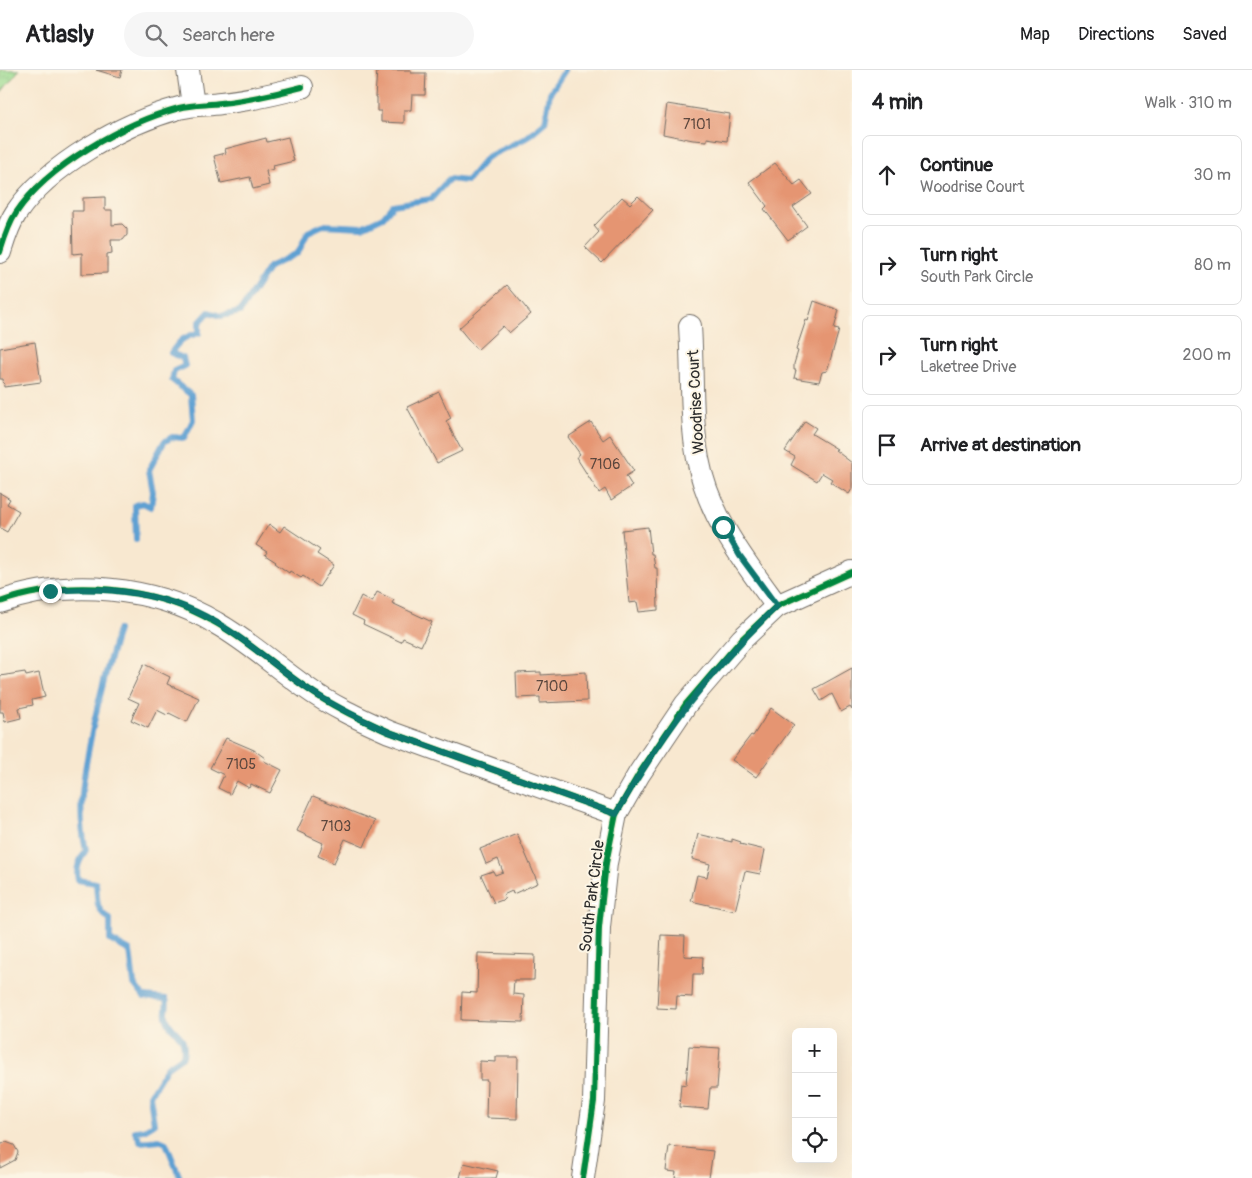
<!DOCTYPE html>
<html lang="en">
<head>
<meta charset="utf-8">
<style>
	body { margin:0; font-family:Pangolin,sans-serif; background:#f6f6f6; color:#202124 }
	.controls { position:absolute; right:15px; bottom:15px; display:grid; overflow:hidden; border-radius:8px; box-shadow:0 5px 20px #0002 }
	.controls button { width:45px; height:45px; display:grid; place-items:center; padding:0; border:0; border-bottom:1px solid #e0e0e0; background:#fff; color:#202124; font:25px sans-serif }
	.stop { position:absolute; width:15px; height:15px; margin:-11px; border:4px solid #0f766e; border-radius:50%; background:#fff }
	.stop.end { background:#0f766e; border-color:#fff; box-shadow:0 1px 5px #0008 }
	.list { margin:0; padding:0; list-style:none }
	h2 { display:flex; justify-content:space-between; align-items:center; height:65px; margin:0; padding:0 20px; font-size:21px }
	h2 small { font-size:16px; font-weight:400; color:#757577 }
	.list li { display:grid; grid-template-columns:32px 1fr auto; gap:15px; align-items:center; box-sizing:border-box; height:80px; margin:0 10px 10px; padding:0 10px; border:1px solid #e0e0e0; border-radius:8px }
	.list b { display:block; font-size:19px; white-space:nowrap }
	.list p { margin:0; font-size:16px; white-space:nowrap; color:#757577 }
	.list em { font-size:16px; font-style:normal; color:#757577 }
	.icon { flex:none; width:28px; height:28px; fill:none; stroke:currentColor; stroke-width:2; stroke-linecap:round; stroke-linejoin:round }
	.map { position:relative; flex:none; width:852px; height:1108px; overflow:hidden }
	header { display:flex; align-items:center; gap:30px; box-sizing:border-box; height:70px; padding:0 25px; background:#fff; border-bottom:1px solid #e0e0e0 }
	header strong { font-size:24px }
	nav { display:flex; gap:28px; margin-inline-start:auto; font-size:18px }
	.search { width:350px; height:45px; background:#f6f6f6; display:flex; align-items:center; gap:12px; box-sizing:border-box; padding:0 18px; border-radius:28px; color:#757577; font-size:19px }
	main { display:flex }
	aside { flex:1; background:#fff }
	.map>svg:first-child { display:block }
	.park { fill:url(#park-tufts); stroke:#63835e }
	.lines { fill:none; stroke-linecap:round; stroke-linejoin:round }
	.stream { stroke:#5ea0d2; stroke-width:6 }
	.building { fill:#e59572 }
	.minor-casing { stroke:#736d65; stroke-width:24 }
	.minor { stroke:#fff; stroke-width:22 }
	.cycleway-casing { stroke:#fcf5e5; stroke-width:9 }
	.cycleway { stroke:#00873e; stroke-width:6 }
	.route { stroke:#0f766e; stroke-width:6 }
	.labels { text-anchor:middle; stroke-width:4; stroke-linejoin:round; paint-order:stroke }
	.number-label { font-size:14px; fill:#5a463d }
	.street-label { font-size:16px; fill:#2b2b2b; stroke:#fcf5e5 }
</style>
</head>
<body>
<header>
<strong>Atlasly</strong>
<div class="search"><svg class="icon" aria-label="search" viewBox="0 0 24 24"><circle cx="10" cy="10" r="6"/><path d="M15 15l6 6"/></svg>Search here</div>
<nav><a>Map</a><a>Directions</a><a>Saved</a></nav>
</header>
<main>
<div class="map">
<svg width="852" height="1108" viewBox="0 0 852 1108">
	<defs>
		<pattern id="park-tufts" width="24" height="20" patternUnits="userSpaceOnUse" patternTransform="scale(1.25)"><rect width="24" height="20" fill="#9bdb91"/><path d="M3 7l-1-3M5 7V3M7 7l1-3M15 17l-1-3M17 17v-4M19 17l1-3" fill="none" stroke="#86bc7d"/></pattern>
	</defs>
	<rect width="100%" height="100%" fill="#fcf5e5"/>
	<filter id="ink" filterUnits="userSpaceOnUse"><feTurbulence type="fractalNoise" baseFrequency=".02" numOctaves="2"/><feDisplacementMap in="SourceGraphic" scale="10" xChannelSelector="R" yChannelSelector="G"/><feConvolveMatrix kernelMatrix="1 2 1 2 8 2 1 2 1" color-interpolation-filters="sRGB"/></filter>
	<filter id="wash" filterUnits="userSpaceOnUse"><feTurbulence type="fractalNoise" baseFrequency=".0096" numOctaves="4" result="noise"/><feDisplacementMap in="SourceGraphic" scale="20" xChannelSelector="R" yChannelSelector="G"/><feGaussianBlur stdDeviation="1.12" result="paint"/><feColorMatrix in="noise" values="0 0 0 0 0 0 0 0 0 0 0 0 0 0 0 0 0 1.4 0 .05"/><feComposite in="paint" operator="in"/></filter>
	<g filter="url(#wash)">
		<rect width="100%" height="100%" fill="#f8e8d0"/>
		<!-- park -->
		<path class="park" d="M0 0H19L0 24Z"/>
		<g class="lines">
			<!-- stream -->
			<path class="stream" d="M136 469 135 435 143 433 151 437 153 422 149 400 164 372 172 367 184 368 193 350 191 325 172 310 174 301 185 296 183 288 171 283C179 271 184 266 199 263V253L209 242 221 246 240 242 269 197 298 183 308 162 323 155 362 157 383 147 393 135 431 129 449 109 467 111 487 87 526 68 545 52 550 23 565 0
				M118 560C108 594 99 627 92 662 84 704 76 737 86 780 80 790 75 798 78 810L96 813C98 829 94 840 110 849V870L130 881 134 914 144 927 166 929C168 935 165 940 166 946 169 964 188 961 183 986L167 997 150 1025 154 1054 144 1060 135 1061 141 1072 159 1070 166 1073 180 1108"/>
		</g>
		<g id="blocks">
			<!-- building -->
			<path class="building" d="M96 0H122L120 7Z
				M377 0H411V3H426L425 25H412L411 40H404V53L381 52V41H377V27H375Z
				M667 34 730 44 727 71 707 68V71L693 70 663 64Z
				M288 67 294 91 273 96 274 99 266 101 269 115 253 119 250 107 221 113 214 86 226 83 225 79 266 68 267 72Z
				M775 93 794 115 801 110 812 124 793 137 807 156 788 170 764 139 767 136 749 112Z
				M638 126 653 140 602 193 585 177 599 162 594 156 622 127 630 134Z
				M105 127V140H112V155L122 154 127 159V165L123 170H111L112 183 107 184V203L82 204V183L73 184 72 141H83V128Z
				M507 215 531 244 509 263 503 256 477 280 459 258Z
				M814 231 839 240 834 259 839 260 827 301 822 302 819 312 794 308 796 300H794V294L798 281 796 280 806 250 808 251Z
				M35 272 41 312 4 317 3 309H0V278Z
				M439 322 451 348 446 351 462 381 437 393 407 337Z
				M805 351 816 358 812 364 837 379 835 380 852 393V419L849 424 830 412 832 409 822 403 817 411 791 395 795 387 785 381Z
				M591 352 603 370 610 365 634 401 626 406 632 416 611 430 605 419 599 423 576 387 580 384 568 367Z
				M0 423 10 429 7 434 19 441 7 462 0 458Z
				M269 454 280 462 284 456 320 480 317 484 334 495 319 517 303 506 301 508 290 501 289 503 275 493 276 492 265 485 267 482 256 475Z
				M648 457 651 484H653L655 498H657L658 540 639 542 637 532 629 533 622 460Z
				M377 522 394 530 392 533 432 552 421 576 403 568 401 572 363 554 364 551 352 545 361 526 372 532Z
				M144 594 170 607 167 614 199 628 187 652 169 643 167 645 157 640 148 658 131 650 139 633 128 628Z
				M852 598V640L850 637 841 642 832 624 821 631 814 619Z
				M25 602 26 606 39 603 45 627 32 630 33 635 19 638 21 648 5 652 3 642H0V606Z
				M541 602V605L586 602 587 631 540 633V627L517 628 516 603Z
				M771 638 794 655 756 707 732 690 751 665 753 666Z
				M226 668 254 680 265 688 264 691 282 700 270 723 251 714 249 718 237 711 230 724 218 718 224 705 210 698Z
				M313 726 375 751 364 777 345 769 334 793 318 786 323 773 297 761Z
				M517 764 538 813 513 824 512 821 503 825 505 829 494 833 481 805 493 801 495 805 503 802 498 789 486 794 480 779Z
				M698 764 732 772V769L741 772 740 774 765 780 760 804 745 801 735 841 691 831 697 805 707 807 710 794 692 789Z
				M661 865 685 866 684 886 703 887 702 904H693L692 927 677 926 676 939 657 938Z
				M478 883 535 885 534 910H514L513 924 524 925 523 952 461 950 462 922 477 923Z
				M689 976 720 978 717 1018H710L708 1039 679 1037 681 1014 686 1015Z
				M496 987H518L517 1049 486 1048 487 1010H480V991L496 992Z
				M6 1072 14 1075 18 1082 15 1090 0 1098V1075Z
				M669 1076 713 1081 709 1108H675L676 1102 666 1101Z
				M464 1093 498 1101 496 1108H460Z"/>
		</g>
	</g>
	<g filter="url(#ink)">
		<use href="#blocks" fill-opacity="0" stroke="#736d65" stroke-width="1"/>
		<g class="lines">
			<defs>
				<path id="minor" d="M188 0 193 35
					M0 182C4 169 8 155 16 143 48 95 124 53 179 38 193 34 207 35 221 33 249 30 275 24 302 17
					M690 256C693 300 690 346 698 389 708 445 744 491 777 536
					M0 532C68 508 154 516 216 553 248 571 275 596 305 617 331 636 360 649 389 662L616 744
					M583 1108 594 1031 599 857 606 793 616 744 639 704 686 634 742 569 777 536 852 502"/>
			</defs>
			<!-- minor casing -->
			<use href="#minor" class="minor-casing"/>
			<!-- minor -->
			<use href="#minor" class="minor"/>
			<defs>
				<path id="cycleway" d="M0 182C4 169 8 155 16 143 48 95 124 53 179 38 193 34 207 35 221 33 249 30 275 24 302 17
					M0 532C68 508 154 516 216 553 248 571 275 596 305 617 331 636 360 649 389 662L616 744
					M583 1108 594 1031 599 857 606 793 616 744 639 704 686 634 742 569 777 536 852 502"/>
			</defs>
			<!-- cycleway casing -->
			<use href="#cycleway" class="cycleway-casing"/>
			<!-- cycleway -->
			<use href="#cycleway" class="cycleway"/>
		</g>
	</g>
	<g class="lines" filter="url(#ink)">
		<!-- route -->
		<path class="route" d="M50 521C96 517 142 520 185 537 230 554 266 590 305 617 331 635 360 649 389 662L616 744C662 664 710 600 777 536L740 486 723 457"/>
	</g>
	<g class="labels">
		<!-- number labels -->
		<g class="number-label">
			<text x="697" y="59">7101</text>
			<text x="605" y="399">7106</text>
			<text x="552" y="621">7100</text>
			<text x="241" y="699">7105</text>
			<text x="336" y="761">7103</text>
		</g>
		<!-- street labels -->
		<g class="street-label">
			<text transform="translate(695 332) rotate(-93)" y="6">Woodrise Court</text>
			<text transform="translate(591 826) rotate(-83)" y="6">South Park Circle</text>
		</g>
	</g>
</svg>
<div class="controls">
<button>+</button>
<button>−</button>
<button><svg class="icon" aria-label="locate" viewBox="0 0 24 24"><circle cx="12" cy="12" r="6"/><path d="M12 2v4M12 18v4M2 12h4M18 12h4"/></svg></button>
</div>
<div class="stop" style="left:723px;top:457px"></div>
<div class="stop end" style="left:50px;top:521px"></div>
</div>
<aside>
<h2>4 min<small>Walk · 310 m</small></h2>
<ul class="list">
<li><svg class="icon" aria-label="ahead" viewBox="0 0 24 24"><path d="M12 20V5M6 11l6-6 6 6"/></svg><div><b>Continue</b><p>Woodrise Court</p></div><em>30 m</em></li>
<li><svg class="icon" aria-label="right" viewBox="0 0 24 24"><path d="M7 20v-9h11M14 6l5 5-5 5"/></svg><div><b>Turn right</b><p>South Park Circle</p></div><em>80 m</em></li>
<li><svg class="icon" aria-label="right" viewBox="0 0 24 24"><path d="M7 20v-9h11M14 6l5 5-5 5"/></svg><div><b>Turn right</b><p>Laketree Drive</p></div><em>200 m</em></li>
<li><svg class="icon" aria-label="arrive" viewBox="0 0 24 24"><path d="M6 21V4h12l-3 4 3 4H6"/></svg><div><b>Arrive at destination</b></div></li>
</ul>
</aside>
</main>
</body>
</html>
